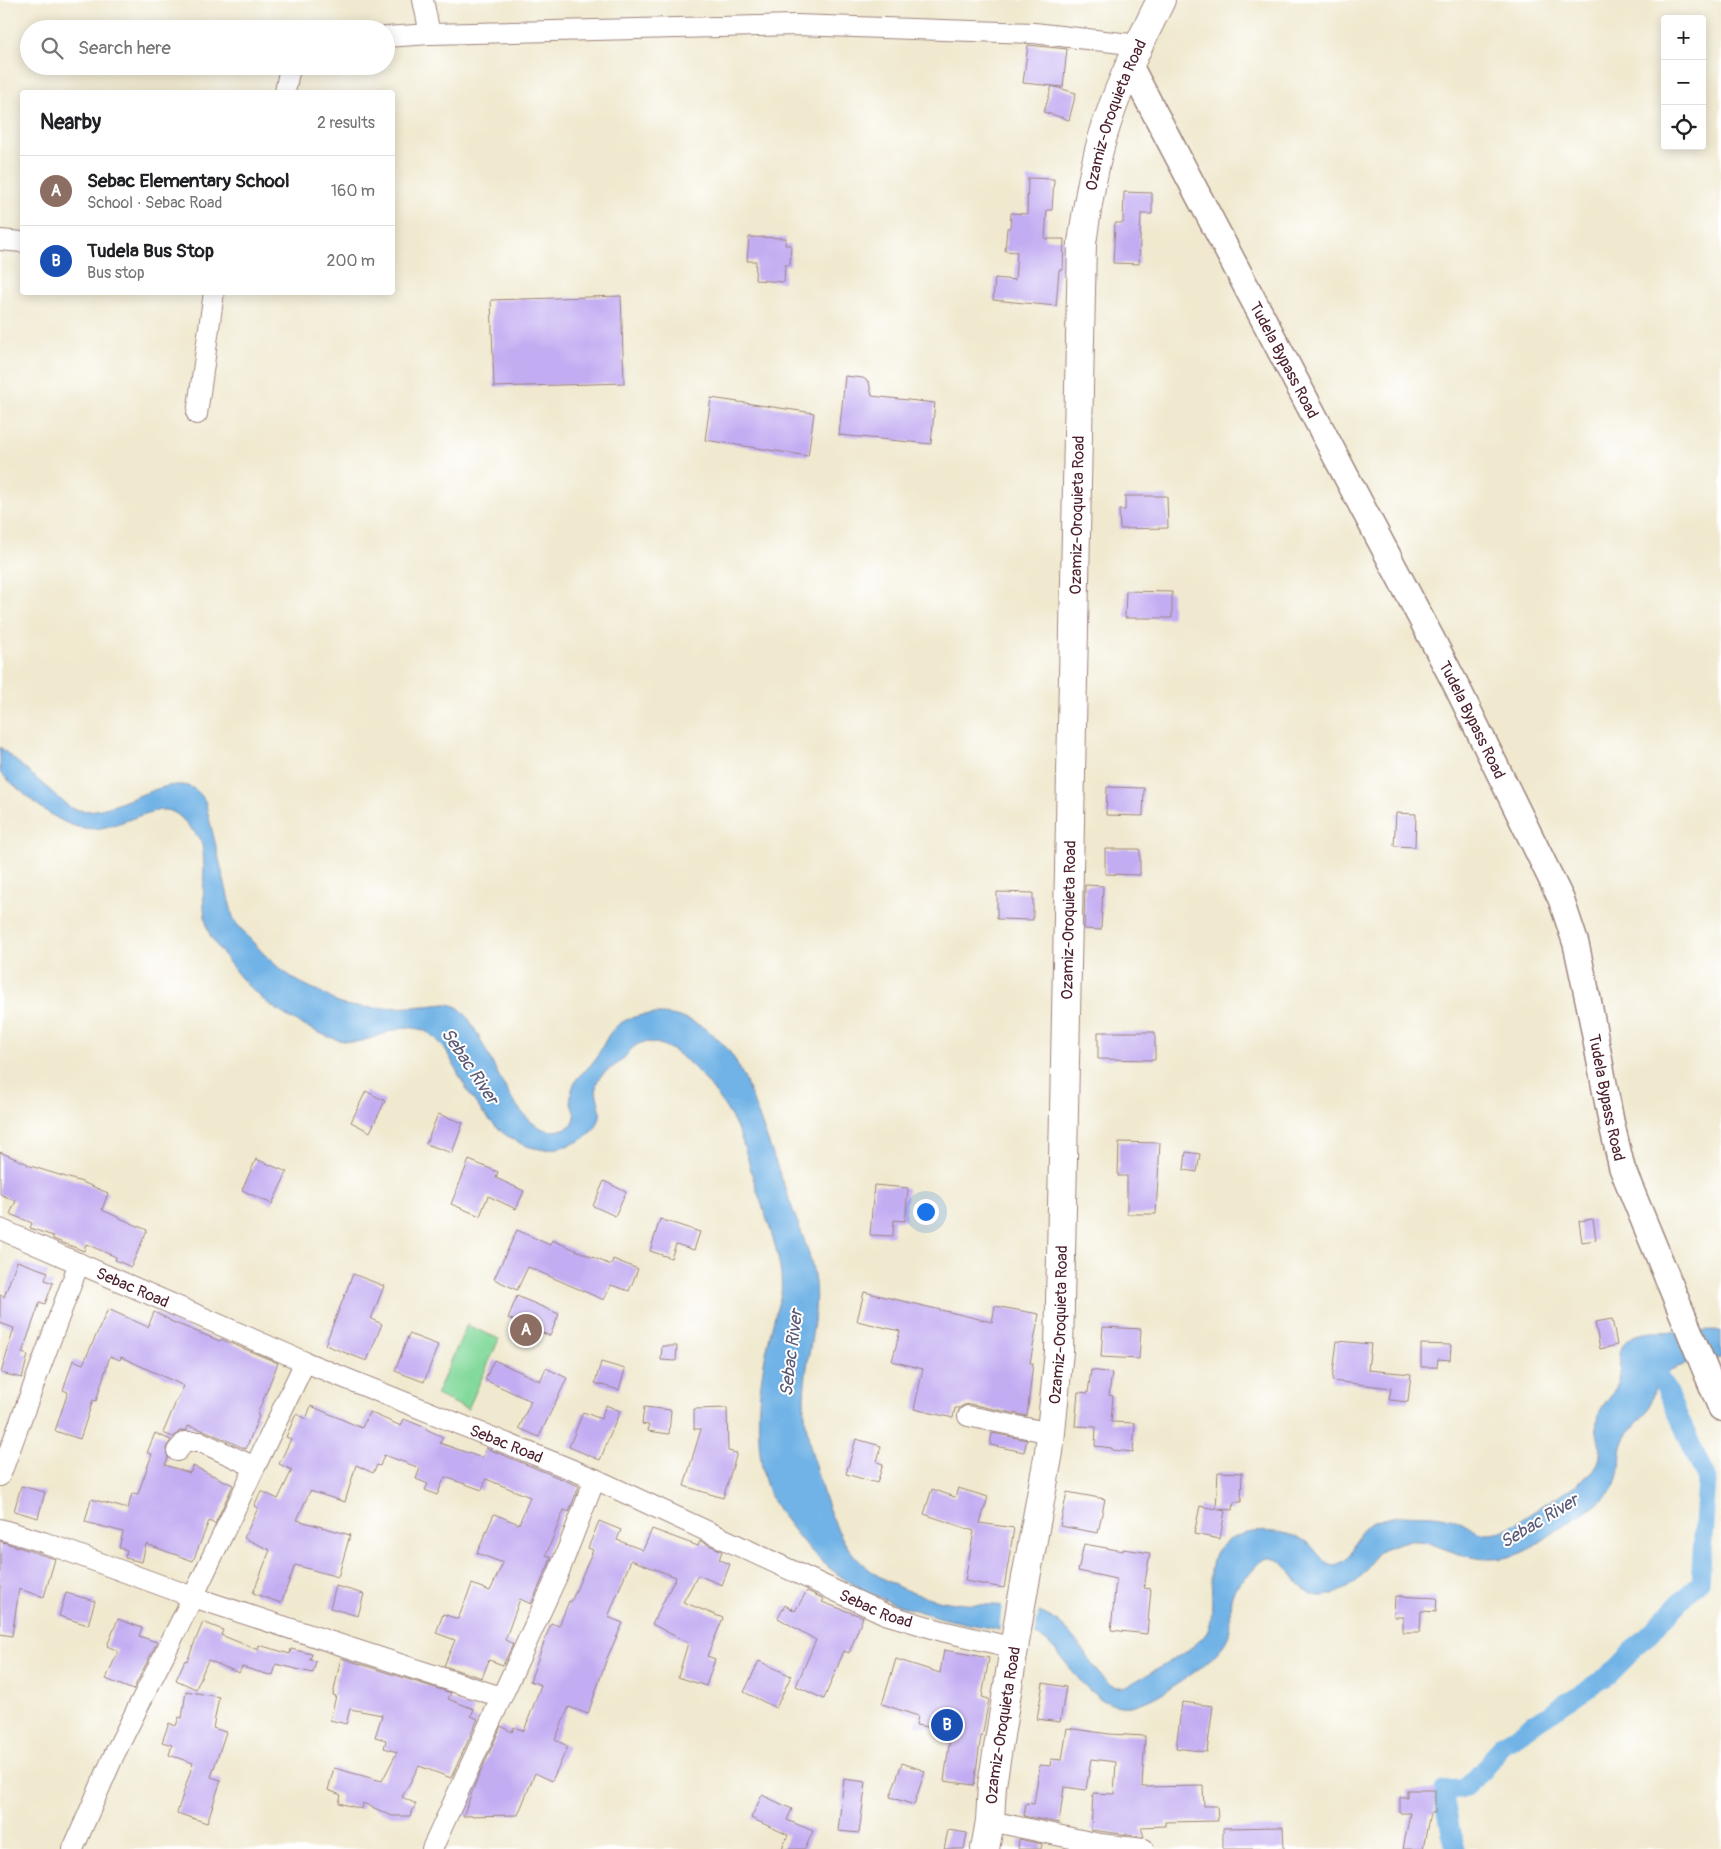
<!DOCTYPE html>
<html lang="en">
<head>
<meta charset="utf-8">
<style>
	body { margin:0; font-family:Pangolin,sans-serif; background:#f2f2f2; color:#202124 }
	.controls { position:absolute; right:15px; top:15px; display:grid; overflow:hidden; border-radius:5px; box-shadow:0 2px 12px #0003 }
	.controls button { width:45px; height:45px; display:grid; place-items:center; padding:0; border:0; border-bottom:1px solid #e0e0e0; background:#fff; color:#202124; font:25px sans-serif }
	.you { position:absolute; left:925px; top:1211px; width:18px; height:18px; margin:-12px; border:4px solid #fff; border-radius:50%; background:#1a73e8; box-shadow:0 0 0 8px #1a73e833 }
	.badge { display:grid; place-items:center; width:32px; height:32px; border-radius:50%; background:#d93025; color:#fff; font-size:16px; font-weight:700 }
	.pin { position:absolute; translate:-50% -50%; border:2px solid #fff; box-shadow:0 1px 5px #0006 }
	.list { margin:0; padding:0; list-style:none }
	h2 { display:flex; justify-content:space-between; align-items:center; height:65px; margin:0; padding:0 20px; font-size:21px }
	h2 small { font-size:16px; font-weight:400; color:#757577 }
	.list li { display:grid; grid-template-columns:32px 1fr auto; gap:15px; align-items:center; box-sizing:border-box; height:70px; padding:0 20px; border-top:1px solid #e0e0e0 }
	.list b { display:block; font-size:19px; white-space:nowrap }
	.list p { margin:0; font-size:16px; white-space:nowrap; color:#757577 }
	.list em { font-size:16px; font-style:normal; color:#757577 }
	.icon { flex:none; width:28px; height:28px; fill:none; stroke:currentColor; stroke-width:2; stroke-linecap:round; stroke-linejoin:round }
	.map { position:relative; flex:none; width:1721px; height:1849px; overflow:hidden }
	.search { position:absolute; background:#fff; box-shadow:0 2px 12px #0003; left:20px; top:20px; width:375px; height:55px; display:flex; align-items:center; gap:12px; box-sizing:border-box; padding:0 18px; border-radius:28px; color:#757577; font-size:19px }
	.panel { position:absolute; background:#fff; box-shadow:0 2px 12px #0003; left:20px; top:90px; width:375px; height:205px; border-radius:5px }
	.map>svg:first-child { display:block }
	.green { fill:#84da9d; stroke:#677c64 }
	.water { fill:#71b3e6; stroke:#5e6988 }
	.pier { fill:#f0e9cf }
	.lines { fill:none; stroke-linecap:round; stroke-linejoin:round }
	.canal { stroke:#71b3e6; stroke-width:19 }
	.building { fill:#c3adf2 }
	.minor-casing { stroke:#9d847d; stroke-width:22 }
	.major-casing { stroke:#9d847d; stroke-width:28 }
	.highway-casing { stroke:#9d847d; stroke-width:30 }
	.minor { stroke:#fff; stroke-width:20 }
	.major { stroke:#fff; stroke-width:25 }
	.highway { stroke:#fff; stroke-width:28 }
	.labels { text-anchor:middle; stroke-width:4; stroke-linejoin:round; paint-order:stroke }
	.street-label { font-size:16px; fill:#4a1f2b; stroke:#fff }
	.water-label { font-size:18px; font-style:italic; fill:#5a5a76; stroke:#fff }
</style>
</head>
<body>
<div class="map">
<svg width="1721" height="1849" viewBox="0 0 1721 1849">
	<rect width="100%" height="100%" fill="#fff"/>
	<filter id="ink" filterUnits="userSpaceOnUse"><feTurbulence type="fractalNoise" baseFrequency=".02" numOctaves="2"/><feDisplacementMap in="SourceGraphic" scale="10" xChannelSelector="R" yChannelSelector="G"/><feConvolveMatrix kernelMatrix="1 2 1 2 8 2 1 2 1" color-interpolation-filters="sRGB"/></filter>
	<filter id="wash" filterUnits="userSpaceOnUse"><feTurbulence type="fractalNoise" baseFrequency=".0096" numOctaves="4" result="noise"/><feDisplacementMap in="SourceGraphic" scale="20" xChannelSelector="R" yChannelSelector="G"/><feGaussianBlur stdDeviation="1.12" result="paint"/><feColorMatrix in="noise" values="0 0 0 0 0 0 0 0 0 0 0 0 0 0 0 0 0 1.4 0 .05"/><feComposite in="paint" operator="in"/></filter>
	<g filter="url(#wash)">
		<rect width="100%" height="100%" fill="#f0e9cf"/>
		<!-- green -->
		<path class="green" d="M467 1325 499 1339 468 1409 436 1395Z"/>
		<!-- water -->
		<path class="water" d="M0 747 68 806C108 830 179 753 205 801L233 917 236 923C253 942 269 962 290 976 301 984 313 988 324 994 331 998 335 1003 344 1005 364 1009 403 1008 424 1006 431 1006 439 1004 446 1004 451 1004 456 1006 460 1009 488 1032 518 1162 573 1124 577 1115 573 1112 571 1103 570 1098 571 1092 573 1087 575 1076 587 1071 593 1062 599 1055 602 1046 607 1038 618 1019 637 1014 659 1014 682 1014 706 1026 722 1043 740 1061 748 1088 757 1111 768 1140 778 1170 789 1199 798 1226 812 1254 815 1283 819 1318 805 1361 804 1398 803 1434 827 1520 849 1549 874 1583 925 1601 965 1604 992 1606 1021 1603 1046 1615 1068 1625 1081 1648 1094 1667 1099 1674 1105 1683 1113 1686 1119 1688 1123 1687 1129 1685 1147 1674 1204 1646 1209 1628 1214 1611 1211 1589 1211 1571 1212 1563 1214 1555 1219 1549 1236 1526 1283 1528 1305 1541 1317 1548 1321 1564 1334 1565 1361 1559 1348 1531 1376 1521 1398 1514 1437 1511 1458 1521 1469 1526 1477 1534 1489 1534 1494 1534 1500 1532 1504 1530 1515 1525 1526 1516 1536 1510 1551 1499 1585 1482 1595 1468 1607 1451 1594 1438 1597 1420 1599 1406 1614 1395 1619 1381 1622 1369 1616 1354 1624 1344 1629 1336 1642 1333 1651 1332L1721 1331V1358C1702 1362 1664 1364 1656 1384 1652 1394 1652 1403 1646 1412 1640 1421 1629 1430 1624 1441 1618 1454 1623 1470 1616 1483 1605 1504 1578 1516 1560 1528 1548 1536 1536 1546 1523 1552 1496 1564 1471 1559 1445 1549 1436 1546 1427 1541 1417 1541 1407 1540 1398 1543 1389 1547 1372 1552 1374 1560 1365 1572 1355 1584 1337 1596 1321 1596 1293 1594 1292 1559 1270 1558 1262 1558 1257 1564 1253 1570 1247 1577 1237 1583 1233 1592 1226 1608 1236 1625 1226 1641 1214 1663 1155 1702 1131 1706 1097 1710 1077 1676 1058 1653 1051 1645 1045 1638 1035 1635 1019 1630 1001 1630 985 1627 961 1623 937 1617 914 1610 864 1595 826 1573 794 1531 787 1522 779 1512 773 1501 763 1482 760 1459 759 1438 756 1388 767 1342 781 1294 785 1261 764 1214 754 1181 749 1163 744 1143 736 1126 723 1099 677 1034 641 1043 631 1046 629 1054 622 1060 614 1068 604 1070 598 1080 592 1092 602 1104 600 1116 597 1140 560 1151 540 1149 502 1144 476 1108 460 1077 452 1062 445 1044 430 1034 405 1017 379 1040 354 1042 340 1042 325 1036 313 1030 275 1012 249 992 225 957 220 950 214 942 210 935 201 915 204 887 204 866 203 858 204 848 200 840 197 834 191 829 187 824 179 815 173 809 160 810 140 814 121 824 101 828 63 835 27 795 0 773Z"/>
		<!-- pier -->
		<path class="pier" d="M1002 1603 1039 1609 1035 1637 999 1632Z"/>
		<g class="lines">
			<!-- canal -->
			<path class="canal" d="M1456 1849 1451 1833 1443 1791 1465 1788 1484 1770 1501 1745 1609 1675 1700 1582 1707 1480 1650 1353"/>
		</g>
		<g id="blocks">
			<!-- building -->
			<path class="building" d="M1028 45 1067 49 1063 87 1023 83Z
				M1052 86 1076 93 1069 120 1044 112Z
				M1028 178 1054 179 1052 210H1047L1045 239H1064L1063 270H1059L1056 306 993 300 995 278 1015 280 1017 252 1005 251 1007 228H1010L1011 213 1027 214Z
				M1124 192 1152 193V214H1141L1139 264 1113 263 1115 223H1123Z
				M749 237 786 238 785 245H791L790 265H785L784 282 755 280 756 261H747Z
				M621 296 624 383 494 387 491 300Z
				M845 376 863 378 869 382 872 396 935 403 931 444 839 435Z
				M711 398 814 413 808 456 705 440Z
				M1125 496H1167L1168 528 1120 529 1119 510H1125Z
				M1126 591 1172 592V618H1125Z
				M1107 787 1144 788 1143 816 1106 815Z
				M1396 813 1416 814 1415 847 1394 846Z
				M1105 849H1140V875L1105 874Z
				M1085 885 1103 886 1101 930 1084 929Z
				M997 892 1033 893V920L997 919Z
				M1098 1032H1155V1060L1098 1059Z
				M366 1091 385 1101 370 1132 351 1122Z
				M438 1114 463 1123 452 1153 426 1144Z
				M1119 1142 1160 1143 1156 1214H1127V1176H1118Z
				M0 1152 28 1164 27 1165 82 1182 108 1193 102 1210 147 1230 131 1267 115 1260 116 1257 86 1244 84 1251 53 1239V1236L30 1228 32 1223 10 1214 16 1201 0 1194Z
				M1186 1152 1200 1154 1197 1172 1184 1170Z
				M256 1159 287 1172 272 1204 242 1190Z
				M469 1160 498 1172 496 1178 524 1191 516 1209 488 1196 480 1216 451 1204Z
				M604 1181 626 1192 615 1216 593 1206Z
				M874 1185 908 1188 905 1221 894 1220 893 1236 870 1235Z
				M660 1219 700 1232 694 1250 676 1244 671 1258 650 1251Z
				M1593 1219 1596 1240 1582 1242 1579 1221Z
				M517 1230 550 1245 552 1240 611 1265 613 1259 638 1269 629 1291 611 1285 604 1300 528 1267 517 1290 494 1279Z
				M17 1261 48 1272 45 1280 53 1283 45 1304 40 1302 22 1353 28 1355 22 1378 1 1373 14 1328 0 1323V1295L4 1297Z
				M353 1274 384 1286 371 1319 382 1324 367 1361 325 1345Z
				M864 1292 992 1322 995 1306 1039 1314 1030 1363H1033L1027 1416 970 1404 964 1405 959 1408H955L953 1418 914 1409 923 1369 892 1361 900 1331 857 1321Z
				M517 1296 559 1314 550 1336 508 1318Z
				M108 1309 148 1327 154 1312 170 1320V1321L220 1341 221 1339 278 1363 257 1415 259 1416 246 1449 206 1431 188 1426 187 1430 180 1431 173 1437 163 1433 175 1404 184 1386 121 1357 120 1360 110 1356 96 1401 93 1400 80 1439 55 1431 68 1392 63 1390 73 1360 83 1364Z
				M1612 1319 1617 1345 1600 1349 1595 1322Z
				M1103 1327 1141 1329 1139 1359 1101 1357Z
				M409 1334 438 1345 424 1382 395 1371Z
				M1337 1341 1371 1344 1368 1370 1411 1374 1408 1402 1389 1400 1391 1388 1332 1381Z
				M1421 1344 1451 1345 1450 1360 1438 1359 1437 1367H1421Z
				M662 1346H677L676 1361 661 1360Z
				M494 1360 540 1381 546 1368 567 1378 539 1437 519 1428 531 1401 485 1380Z
				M601 1362 625 1369 619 1390 595 1383Z
				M1091 1370 1112 1373 1109 1395 1113 1396 1111 1422 1135 1423 1133 1452 1112 1450V1448L1095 1446 1096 1427 1075 1426 1078 1392 1088 1393Z
				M606 1405 620 1411 600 1460 569 1447 583 1412 601 1419Z
				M311 1406 362 1428 369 1412 401 1426 404 1419 426 1428V1429L443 1437 440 1443 482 1458 486 1448 579 1486 569 1512 564 1510 546 1555 551 1557 549 1564 531 1604 520 1599 505 1640 513 1644 503 1665 489 1660 482 1678 444 1666 455 1640 436 1633 443 1614 458 1619 472 1584 490 1591 503 1563 477 1553 494 1514 519 1524 530 1497 486 1479 482 1490 445 1477 437 1495 425 1490 428 1484 416 1479 420 1468 384 1455 380 1466 377 1465 373 1473 356 1465 345 1502 310 1491 297 1520 350 1535 338 1577 295 1565 281 1603 253 1593 270 1550 244 1538 258 1508 254 1506 261 1491 278 1499 292 1470 279 1464 291 1439 286 1437 296 1414 306 1419Z
				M644 1407 671 1410 669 1434 648 1431 649 1425 642 1424Z
				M727 1408 728 1451 737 1453 723 1498 684 1486 701 1429H694V1409Z
				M155 1433 171 1440 166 1448 168 1458 165 1465 190 1473 193 1466 233 1485 215 1524 209 1521 193 1561 146 1544 142 1562 125 1558 127 1550 119 1548 123 1532 85 1522 91 1499 128 1509 132 1493 138 1494 152 1454 147 1453Z
				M992 1433 1027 1440 1024 1452 990 1445Z
				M856 1439 881 1446 877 1462 883 1464 877 1483 846 1474Z
				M1218 1472 1242 1473 1241 1502H1234L1233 1510 1216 1509Z
				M21 1486 45 1492 38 1518 14 1511Z
				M958 1488 988 1497 980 1523 1014 1528 1004 1588 965 1581 974 1531 924 1514 932 1489 955 1497Z
				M1067 1492 1105 1499 1098 1533 1060 1526Z
				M1200 1506 1225 1511 1220 1539 1194 1534Z
				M599 1521 621 1530 617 1540 643 1550 652 1529 698 1546 700 1541 722 1551 719 1560 730 1564 722 1585 698 1575 683 1602 723 1618 707 1656 715 1659 706 1686 678 1677 688 1643 652 1624 676 1577 631 1560 608 1617 623 1623 607 1658 588 1714 569 1707 555 1740 568 1746 552 1781 535 1773 518 1815 463 1816 474 1787 501 1726 512 1732 514 1727 524 1731 541 1685 530 1681 551 1623 559 1626 569 1601 571 1602 593 1550 588 1548Z
				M0 1541 55 1559 44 1597 19 1589 12 1636 0 1634Z
				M1084 1544 1123 1551V1549L1150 1553 1144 1588 1151 1589 1147 1634 1111 1630 1116 1579 1078 1571Z
				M336 1586 364 1594 358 1616 330 1608Z
				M807 1591 824 1599 822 1602 863 1617 849 1653 844 1651 824 1699 796 1686 816 1640 778 1618 785 1605 795 1611Z
				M66 1593 95 1601 88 1625 59 1616Z
				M1395 1596 1437 1598 1436 1612 1421 1611 1420 1632H1403V1617H1394Z
				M118 1619 142 1628 139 1636 157 1642 133 1690 106 1679 118 1651 107 1646Z
				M203 1622 223 1630 221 1635 258 1650 259 1645 290 1654 291 1649 312 1654 310 1660 316 1661 313 1673 276 1664 273 1676 242 1667 239 1673 208 1660 196 1689 176 1680 185 1660 187 1661Z
				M944 1650 989 1658 982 1697 989 1699 982 1737 981 1736 974 1785 944 1781 951 1731 916 1725 918 1716 882 1704 896 1659 940 1673Z
				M341 1658 451 1693 448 1699 474 1709 471 1716 478 1719 451 1778 419 1766 402 1797 416 1804 410 1816H392L363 1803 362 1809 339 1803 341 1795 328 1790 334 1768 382 1781 397 1752 384 1748 386 1740 375 1737 382 1715 350 1709 346 1724 330 1720 336 1696 333 1695Z
				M759 1661 791 1676 776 1708 744 1692Z
				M1043 1683 1066 1687 1060 1722 1037 1719Z
				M186 1691 219 1697 213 1728 226 1732 211 1777 221 1780 207 1823 177 1813 193 1763 169 1755 172 1745 162 1742 169 1723 176 1726 179 1717 182 1718Z
				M1182 1702 1213 1706 1207 1752 1176 1748Z
				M1067 1728 1109 1734 1145 1736 1142 1787 1203 1786 1204 1806H1217L1218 1821 1165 1822V1826L1141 1827 1144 1837 1091 1830 1093 1793 1114 1794 1116 1762 1091 1759 1086 1790 1064 1787 1059 1823 1024 1816 1026 1803 1034 1804 1040 1765 1050 1766 1051 1759 1062 1760Z
				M902 1763 925 1771 914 1805 890 1797Z
				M844 1779 866 1782 859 1833 838 1831Z
				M1407 1790H1435V1813H1430L1423 1849H1403L1410 1813H1400V1797H1407Z
				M762 1795 792 1809 787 1820 813 1831 805 1849H782L788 1835 751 1818Z
				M1283 1827 1284 1849H1223V1828Z
				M948 1830 967 1833 964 1849H944Z
				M1019 1839 1042 1844 1041 1849H1018Z"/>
		</g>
	</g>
	<g filter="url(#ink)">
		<use href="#blocks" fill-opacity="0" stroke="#9d847d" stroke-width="1"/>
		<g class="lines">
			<defs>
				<g id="minor">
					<path d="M423 0 430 34"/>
					<path d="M386 37 430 34 796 25 1034 33 1139 45"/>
					<path d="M285 92 289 72 293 66"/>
					<path d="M0 240 22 242"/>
					<path d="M197 414 214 292"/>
					<path id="s1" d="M0 1229 305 1362 595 1479 885 1614 942 1631 1015 1648"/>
					<path d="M968 1416 1051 1433"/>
					<path d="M177 1451 185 1442H201L255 1467"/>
					<path d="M0 1476 79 1263"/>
					<path d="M0 1529 43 1542 193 1597 501 1697"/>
					<path d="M990 1821 1100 1844 1144 1849"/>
					<path d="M73 1849 114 1755 193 1597 305 1362"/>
					<path d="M432 1849 558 1574 595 1479"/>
				</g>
				<g id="major">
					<path id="s2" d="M1130 66 1455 683 1561 899 1576 944 1589 1004 1611 1121 1622 1168 1721 1408"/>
				</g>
				<g id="highway">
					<path id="s3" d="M985 1849 990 1821 992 1785 1021 1605 1049 1452 1059 1351 1082 243C1088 202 1094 162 1107 123 1121 80 1141 40 1161 0"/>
				</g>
			</defs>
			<!-- minor casing -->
			<use href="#minor" class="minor-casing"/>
			<!-- major casing -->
			<use href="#major" class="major-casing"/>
			<!-- highway casing -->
			<use href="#highway" class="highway-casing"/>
			<!-- minor -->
			<use href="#minor" class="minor"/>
			<!-- major -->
			<use href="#major" class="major"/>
			<!-- highway -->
			<use href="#highway" class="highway"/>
		</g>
	</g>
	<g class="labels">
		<!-- street labels -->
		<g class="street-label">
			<text dy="6" stroke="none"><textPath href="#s3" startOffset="1745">Ozamiz-Oroquieta Road</textPath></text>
			<text dy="6" stroke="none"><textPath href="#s2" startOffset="332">Tudela Bypass Road</textPath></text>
			<text dy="6" stroke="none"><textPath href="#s3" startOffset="1340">Ozamiz-Oroquieta Road</textPath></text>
			<text dy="6" stroke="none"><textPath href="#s2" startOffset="738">Tudela Bypass Road</textPath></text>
			<text dy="6" stroke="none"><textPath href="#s3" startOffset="935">Ozamiz-Oroquieta Road</textPath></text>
			<text dy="6" stroke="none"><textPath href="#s2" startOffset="1142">Tudela Bypass Road</textPath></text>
			<text dy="6" stroke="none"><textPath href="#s1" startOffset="145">Sebac Road</textPath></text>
			<text dy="6" stroke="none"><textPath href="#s3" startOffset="530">Ozamiz-Oroquieta Road</textPath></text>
			<text dy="6" stroke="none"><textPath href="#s1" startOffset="550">Sebac Road</textPath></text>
			<text dy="6" stroke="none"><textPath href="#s1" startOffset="955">Sebac Road</textPath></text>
			<text dy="6" stroke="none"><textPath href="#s3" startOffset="125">Ozamiz-Oroquieta Road</textPath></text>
		</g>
		<!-- water labels -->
		<g class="water-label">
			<text transform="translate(470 1066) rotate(56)" y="6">Sebac River</text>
			<text transform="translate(791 1353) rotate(-83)" y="6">Sebac River</text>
			<text transform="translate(1539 1521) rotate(-31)" y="6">Sebac River</text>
		</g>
	</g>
</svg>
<div class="controls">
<button>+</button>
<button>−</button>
<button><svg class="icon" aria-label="locate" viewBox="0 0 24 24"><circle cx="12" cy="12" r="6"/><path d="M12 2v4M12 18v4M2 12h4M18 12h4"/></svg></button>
</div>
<div class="you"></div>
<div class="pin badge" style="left:526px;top:1330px;background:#8d6e63">A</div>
<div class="pin badge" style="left:947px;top:1725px;background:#1a4fb4">B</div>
<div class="search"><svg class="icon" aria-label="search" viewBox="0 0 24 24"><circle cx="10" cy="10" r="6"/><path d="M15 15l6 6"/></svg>Search here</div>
<section class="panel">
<h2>Nearby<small>2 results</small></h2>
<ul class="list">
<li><span class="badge" style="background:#8d6e63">A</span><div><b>Sebac Elementary School</b><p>School · Sebac Road</p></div><em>160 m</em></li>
<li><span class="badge" style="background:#1a4fb4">B</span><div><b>Tudela Bus Stop</b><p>Bus stop</p></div><em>200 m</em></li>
</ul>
</section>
</div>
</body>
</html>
